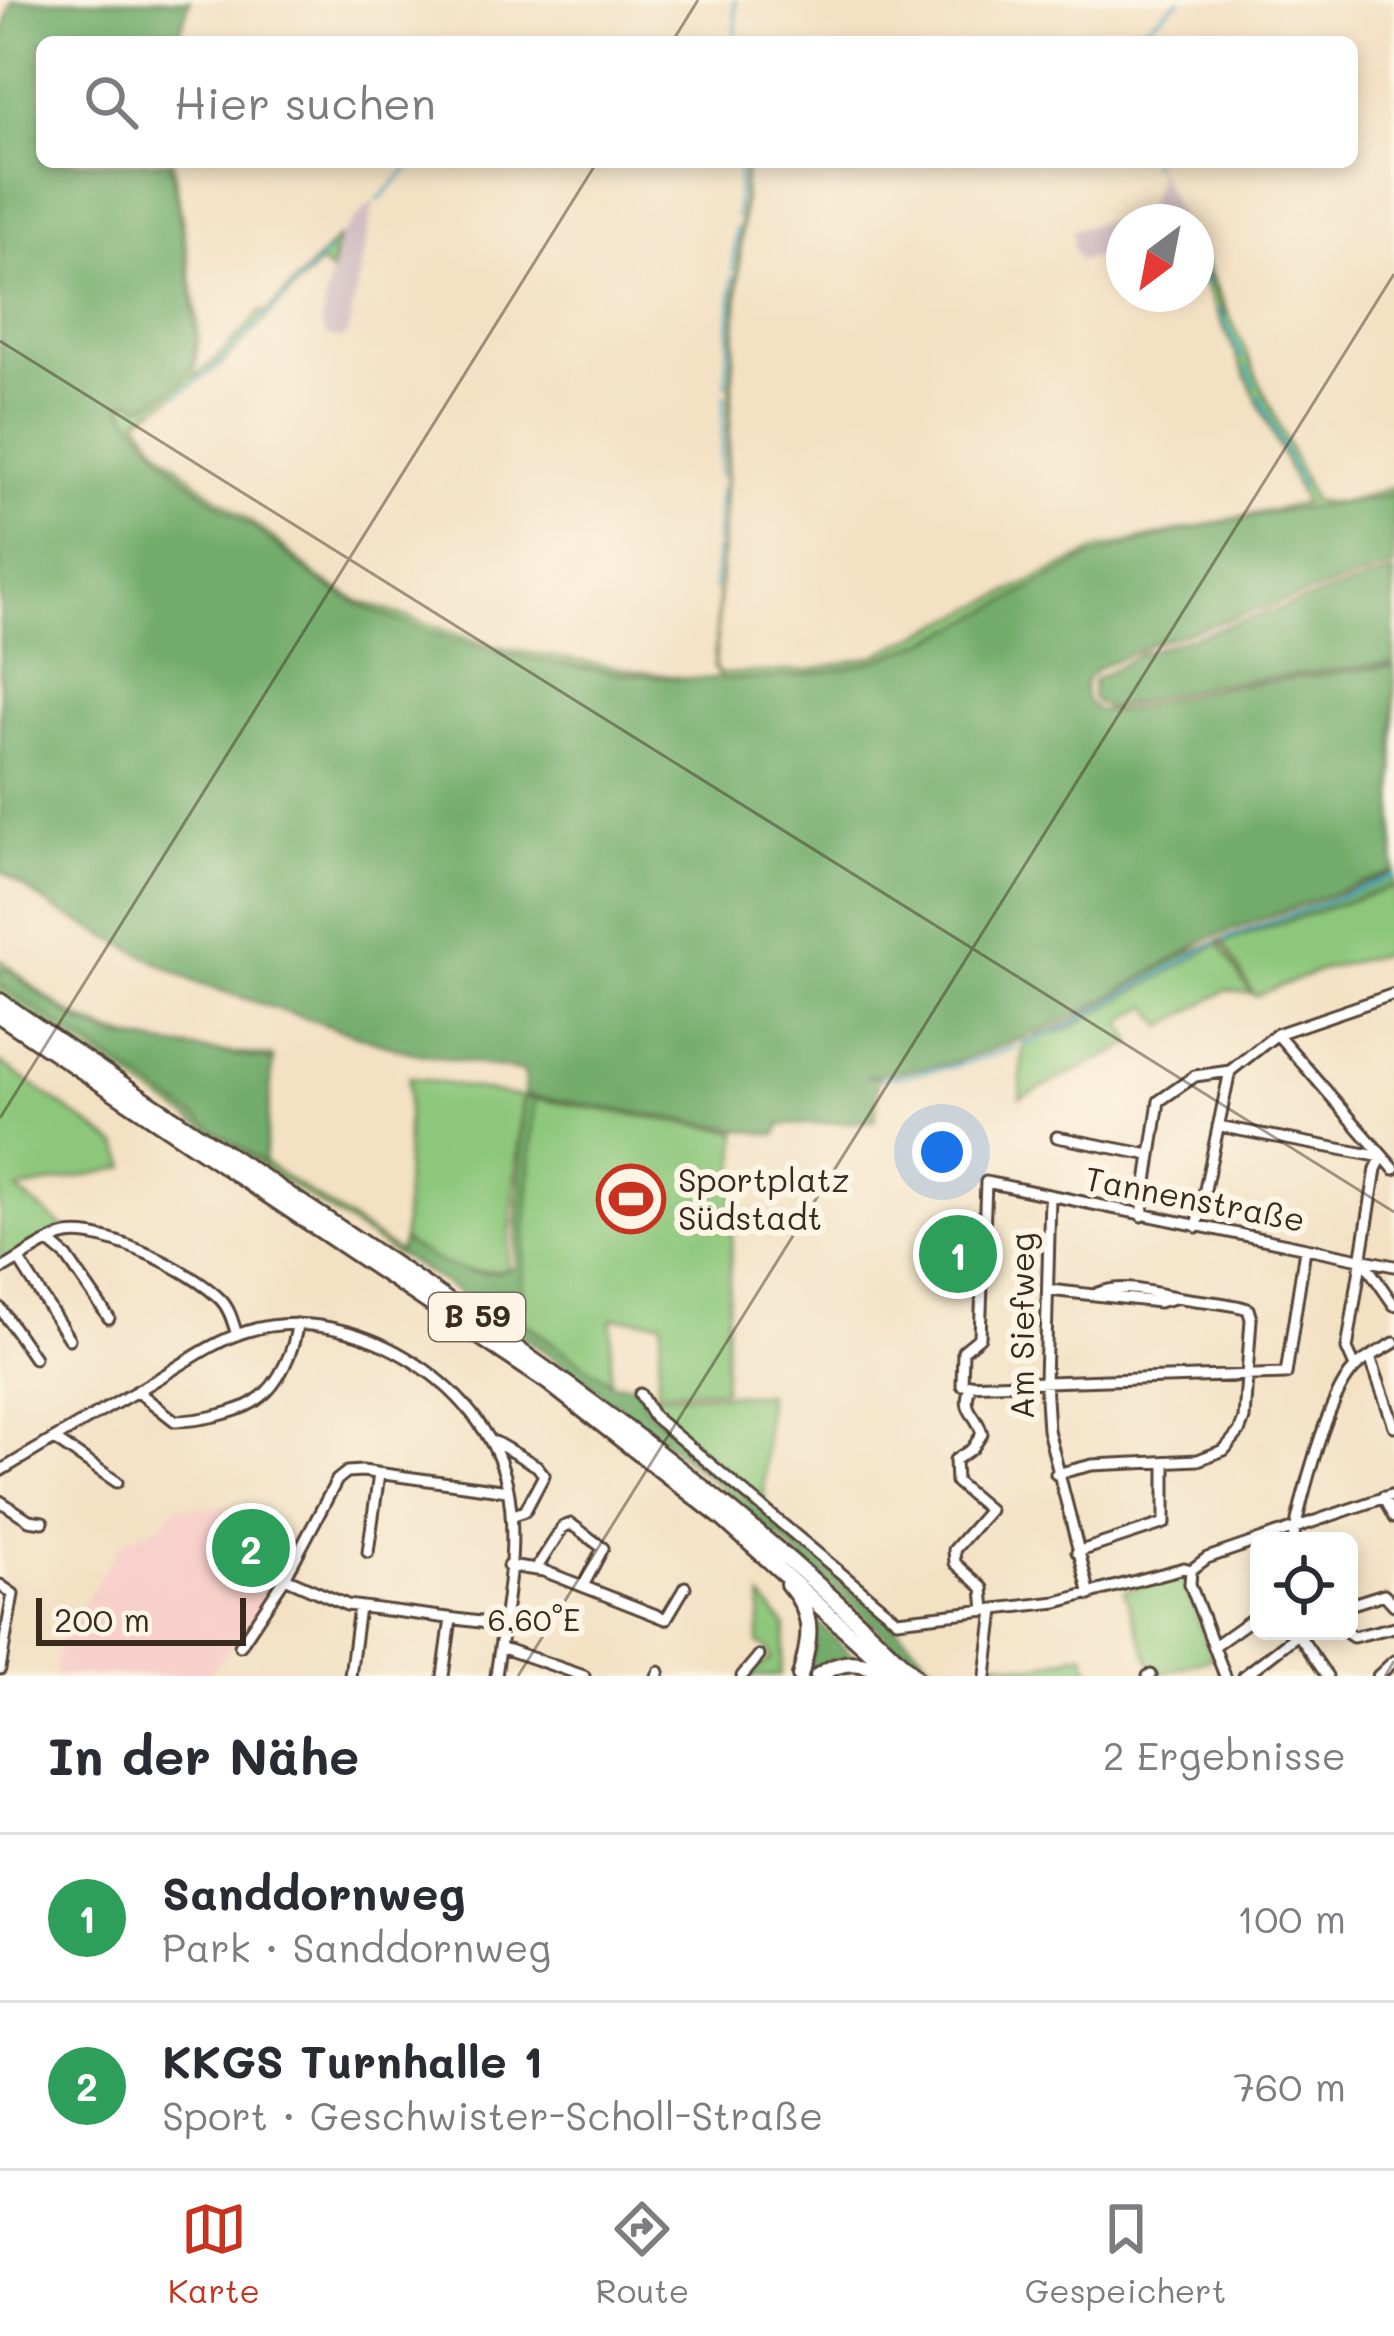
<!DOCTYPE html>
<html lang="de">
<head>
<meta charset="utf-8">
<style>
	body { margin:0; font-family:Mali,sans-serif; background:#f7f7f7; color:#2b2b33 }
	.controls { position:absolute; right:36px; bottom:36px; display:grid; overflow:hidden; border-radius:18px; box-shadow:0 6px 18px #0003 }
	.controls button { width:108px; height:108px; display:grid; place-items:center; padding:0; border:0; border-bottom:3px solid #e1e1e2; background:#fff; color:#2b2b33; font:60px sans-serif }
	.compass { position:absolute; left:1106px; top:204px; width:108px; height:108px; border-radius:50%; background:#fff; box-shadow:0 6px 18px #0003; rotate:212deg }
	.scale { position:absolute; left:36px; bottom:30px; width:210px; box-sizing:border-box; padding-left:12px; border:6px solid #3b2a1e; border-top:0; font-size:33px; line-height:42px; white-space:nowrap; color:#3b2a1e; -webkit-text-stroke:9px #fcf5e5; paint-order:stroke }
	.you { position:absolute; left:942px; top:1152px; width:42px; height:42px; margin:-30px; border:9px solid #fff; border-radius:50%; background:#1a73e8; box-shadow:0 0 0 18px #1a73e833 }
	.badge { display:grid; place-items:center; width:78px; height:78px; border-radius:50%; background:#c8321e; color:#fff; font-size:39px; font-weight:700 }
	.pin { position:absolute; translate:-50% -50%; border:6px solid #fff; box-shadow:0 3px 12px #0006 }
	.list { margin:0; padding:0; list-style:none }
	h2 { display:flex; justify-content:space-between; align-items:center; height:156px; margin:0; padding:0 48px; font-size:51px }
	h2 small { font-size:39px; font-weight:400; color:#7c7c81 }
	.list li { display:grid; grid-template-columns:78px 1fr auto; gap:36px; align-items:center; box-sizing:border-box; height:168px; padding:0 48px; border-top:3px solid #e1e1e2 }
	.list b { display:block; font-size:45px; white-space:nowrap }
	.list p { margin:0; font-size:39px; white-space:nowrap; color:#7c7c81 }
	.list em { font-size:39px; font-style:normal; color:#7c7c81 }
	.icon { flex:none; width:66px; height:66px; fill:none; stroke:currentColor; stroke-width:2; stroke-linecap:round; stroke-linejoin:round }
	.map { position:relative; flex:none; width:1394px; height:1676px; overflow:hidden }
	.search { position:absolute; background:#fff; box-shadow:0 6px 18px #0003; left:36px; right:36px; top:36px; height:132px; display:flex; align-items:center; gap:30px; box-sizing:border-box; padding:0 42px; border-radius:18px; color:#7c7c81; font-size:45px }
	.sheet { height:492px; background:#fff }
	nav { display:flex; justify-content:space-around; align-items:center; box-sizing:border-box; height:168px; border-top:3px solid #e1e1e2; background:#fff; font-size:33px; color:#7c7c81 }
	nav a { display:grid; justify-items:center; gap:6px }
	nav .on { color:#c8321e }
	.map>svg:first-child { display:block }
	.built { fill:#f7d0ca }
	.industrial { fill:#d2bec2 }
	.green { fill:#8dc77b; stroke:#64784c; stroke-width:3 }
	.forest { fill:#72ac6b; stroke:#566b44; stroke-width:3 }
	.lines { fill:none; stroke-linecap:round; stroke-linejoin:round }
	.stream { stroke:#43a9c3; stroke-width:3 }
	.minor-casing { stroke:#574537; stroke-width:15 }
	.highway-casing { stroke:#574537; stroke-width:20 }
	.minor { stroke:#fff; stroke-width:9 }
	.highway { stroke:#fff; stroke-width:14 }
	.ticks { fill:none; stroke:#3b2a1e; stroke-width:3; stroke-opacity:0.45 }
	.labels { text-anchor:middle; stroke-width:12; stroke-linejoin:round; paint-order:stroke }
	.shield { fill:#fcf5e5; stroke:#75675a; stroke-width:3 }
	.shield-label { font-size:30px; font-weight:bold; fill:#3b2a1e }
	.poi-label { font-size:33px; fill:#3b2a1e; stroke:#fcf5e5; text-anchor:start }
	.street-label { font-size:33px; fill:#3b2a1e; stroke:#fcf5e5 }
	.ticks-label { font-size:30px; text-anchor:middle; fill:#3b2a1e; stroke:#fcf5e5; stroke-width:12; stroke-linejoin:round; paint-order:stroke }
</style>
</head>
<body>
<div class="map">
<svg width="1394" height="1676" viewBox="0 0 1394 1676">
	<rect width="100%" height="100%" fill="#fcf5e5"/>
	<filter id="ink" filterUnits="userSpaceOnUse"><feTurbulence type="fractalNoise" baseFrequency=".00833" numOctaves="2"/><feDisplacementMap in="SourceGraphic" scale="24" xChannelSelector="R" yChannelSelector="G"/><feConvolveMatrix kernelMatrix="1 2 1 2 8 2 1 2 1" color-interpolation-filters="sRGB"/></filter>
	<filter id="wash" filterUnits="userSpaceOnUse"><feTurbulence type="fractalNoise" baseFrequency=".004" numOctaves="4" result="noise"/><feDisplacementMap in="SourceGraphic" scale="48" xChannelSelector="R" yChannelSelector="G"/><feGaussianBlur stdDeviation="2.7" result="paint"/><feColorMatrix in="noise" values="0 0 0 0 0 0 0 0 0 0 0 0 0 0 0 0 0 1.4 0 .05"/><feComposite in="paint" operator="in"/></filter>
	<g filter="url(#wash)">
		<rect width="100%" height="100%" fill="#f3e1c4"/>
		<!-- built -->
		<path class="built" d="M243 1506 302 1543 283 1577 208 1676H55L62 1628 68 1630 121 1543 163 1524 175 1508Z"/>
		<!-- industrial -->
		<path class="industrial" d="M1154 162 1182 222H1124V250L1079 261 1073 249 1072 230 1145 211 1157 178Z
			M375 199 347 335 341 339 326 335 321 323 337 239Z"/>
		<!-- green -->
		<path class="green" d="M169 162H173L197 313 199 338 194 377 213 362 262 311 266 313 337 239 331 272 320 263 218 367 138 419 159 448 199 484 273 538 320 579 359 601 495 647 688 679C569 668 440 651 334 591 307 576 287 552 262 535 210 500 153 460 122 405L131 399 136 401 194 350Z
			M744 162H746L715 667 719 674 811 670 874 656 1101 548 1304 503 1196 267V254L1227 317 1196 242 1313 500C1338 508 1370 495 1394 486V493C1356 504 1321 505 1282 511 1217 522 1151 537 1089 558 1015 595 939 643 859 665 814 677 766 679 720 679L714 668Z
			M1394 887V952L1327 968 1255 996 1223 942Z
			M1219 943 1251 994 1227 990 1163 1027 1149 1006 1122 1022 1134 1043 1020 1098 1023 1043 1070 1028Z
			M0 959C24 978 47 1000 74 1015 133 1049 207 1049 273 1057V1061L114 1037 77 1021 5 969 0 973Z
			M0 985 398 1252 396 1255 0 993Z
			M0 1062 119 1146 127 1167 17 1190 67 1230 0 1264Z
			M409 1077 522 1097 507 1271 452 1270 403 1241Z
			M535 1099 738 1132 723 1390 657 1391 662 1321 612 1318 610 1380 598 1376 518 1317Z
			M938 1242 979 1243V1267L937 1266Z
			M767 1394 764 1502 658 1417 643 1395Z
			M1176 1575 1181 1576 1212 1658 1155 1676 1124 1591Z
			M762 1598 786 1627 780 1676H747L771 1659 768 1649 758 1643Z
			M1084 1653 1093 1676H991L993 1660 1034 1667Z"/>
		<!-- forest -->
		<path class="forest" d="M12 0H190L177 42H42V162H169C177 208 205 327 191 367 184 387 159 399 140 406L130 399 122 405 123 410C142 429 157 452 177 471 206 499 240 517 272 542 291 556 307 575 328 587 453 664 716 702 858 665 939 644 1015 595 1089 558 1151 537 1217 522 1282 511 1321 505 1356 504 1394 493V567L1157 642 1100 667 1087 678 1084 689 1087 701 1096 710 1116 712 1216 688 1394 666V871L1205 940 1085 1011 1024 1038 950 1064 866 1076 878 1077 875 1121 781 1125 776 1135 524 1095 525 1072 409 1052 197 983 54 909 0 870V47Z
			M1394 572V663L1211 685 1110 709 1097 704 1092 697 1093 681 1139 654Z
			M1394 874V887L1219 943 1070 1028 1034 1038 1071 1022 1187 953Z
			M5 968 77 1021 114 1037 273 1061 264 1163 0 985V973Z
			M523 1097 535 1099 520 1320 611 1383 637 1385 645 1408 896 1627 943 1676H927C767 1519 589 1370 397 1254L403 1241C438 1263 473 1284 515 1267Z
			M814 1619 854 1657 825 1663 811 1676H805L815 1644Z"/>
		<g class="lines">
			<!-- stream -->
			<path class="stream" d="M735 0 737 42
				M1128 40 1180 0
				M1151 162 1152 164
				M378 200 415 162
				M736 217 739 169
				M1196 259 1208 285
				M733 270 736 228
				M1219 309 1242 358
				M1246 366 1255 386
				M726 385 733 276
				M177 395 213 370 330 250
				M1259 396 1302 488
				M720 477 725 395
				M717 544 720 489
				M714 589 717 549
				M1223 940 1394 876
				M1024 1045 1068 1026 1217 942
				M879 1079 953 1067 1016 1047"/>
		</g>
	</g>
	<g filter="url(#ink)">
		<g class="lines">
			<defs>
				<path id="minor" d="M1277 1034 1394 1169
					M1218 1126 1382 1157 1376 1169 1347 1349 1355 1367
					M1057 1137 1150 1155
					M1050 1197 1045 1382 1048 1430 1090 1595
					M1142 1216 1159 1101 1195 1076 1230 1071
					M1197 1227 1230 1071 1277 1034 1394 994
					M49 1242 67 1257 109 1318
					M1305 1249 1286 1374 962 1385 963 1351 980 1337 986 1182 1394 1266
					M1362 1259 1394 1305
					M19 1260 69 1339
					M0 1270C21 1259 44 1240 67 1235 107 1228 194 1272 221 1300 230 1309 233 1323 237 1335
					M1049 1290 1159 1302 1175 1298
					M0 1308 34 1358
					M1370 1357 1394 1426
					M971 1384C960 1414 976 1410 982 1434L972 1449 955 1460 956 1482 989 1510 954 1550 955 1563 983 1588 985 1611
					M137 1391 175 1421C198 1421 240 1413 258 1399 279 1385 295 1348 297 1324
					M640 1394 653 1416 897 1620 1057 1602 1184 1568 1191 1570 1207 1558 1394 1494
					M54 1439 117 1482
					M495 1442 537 1466 544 1475 525 1511 511 1516
					M0 1471C50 1441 100 1412 151 1383 182 1365 213 1341 248 1331 349 1300 484 1382 507 1484 520 1545 504 1615 496 1676
					M1056 1474 1092 1465 1198 1460 1224 1450 1239 1432 1244 1419 1251 1319 1248 1309C1227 1302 1204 1302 1182 1298 1154 1294 1127 1282 1098 1293
					M1383 1497 1394 1518
					M0 1501 29 1520 43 1522
					M1293 1541C1300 1502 1327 1397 1354 1369 1364 1358 1381 1351 1394 1343
					M368 1552 379 1474
					M1077 1552 1165 1523V1462
					M508 1566 544 1571 666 1619 685 1587
					M536 1569 563 1527 571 1524 603 1548 583 1586
					M1191 1570 1190 1584 1225 1676
					M285 1578 347 1605 503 1625
					M0 1585 13 1594 0 1669
					M1349 1605 1384 1594 1394 1605
					M1296 1631 1327 1676
					M1344 1631 1353 1637 1394 1627
					M240 1646 285 1578 337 1480 347 1472 362 1471 508 1491
					M1214 1646 1259 1614
					M500 1647 584 1676
					M350 1676 359 1607
					M443 1676 451 1619
					M657 1676 659 1672
					M742 1676 759 1656
					M986 1676 994 1610
					M1148 1676 1151 1675
					M1244 1676 1298 1634
					M1378 1676 1394 1661"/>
				<path id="highway" d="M0 1001C311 1218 645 1404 914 1676
					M0 1016 549 1383 722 1518 897 1676
					M788 1584C815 1614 811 1639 800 1676
					M818 1676C842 1659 864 1659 887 1676"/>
			</defs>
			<!-- minor casing -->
			<use href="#minor" class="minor-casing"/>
			<!-- highway casing -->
			<use href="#highway" class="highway-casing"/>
			<!-- minor -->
			<use href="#minor" class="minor"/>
			<!-- highway -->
			<use href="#highway" class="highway"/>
		</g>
	</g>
	<!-- ticks -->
	<path class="ticks" d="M672 42 698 0M0 341 1394 1212M0 1118 597 162M518 1676 1394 274M1385 1676 1394 1661"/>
	<!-- icons -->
	<defs>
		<symbol id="stadium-ring" viewBox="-11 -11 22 22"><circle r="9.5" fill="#fcf5e5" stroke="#c8321e" stroke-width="1.5"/><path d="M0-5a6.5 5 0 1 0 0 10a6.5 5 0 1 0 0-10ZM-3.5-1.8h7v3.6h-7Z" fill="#c8321e"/></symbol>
	</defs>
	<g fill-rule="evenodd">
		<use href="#stadium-ring" x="593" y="1161" width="76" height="76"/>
	</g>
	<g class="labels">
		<!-- shield labels -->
		<rect class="shield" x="429" y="1293" width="96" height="48" rx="9"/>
		<g class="shield-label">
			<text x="477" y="1327">B 59</text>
		</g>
		<!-- poi labels -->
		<g class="poi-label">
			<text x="678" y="1192">Sportplatz<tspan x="678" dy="38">Südstadt</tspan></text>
		</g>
		<!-- street labels -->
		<g class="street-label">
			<text transform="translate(1195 1199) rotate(11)" y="12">Tannenstraße</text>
			<text transform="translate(1022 1326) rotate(-90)" y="12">Am Siefweg</text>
		</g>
	</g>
	<g class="ticks-label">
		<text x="534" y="1631">6.60°E</text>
	</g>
</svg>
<div class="controls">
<button><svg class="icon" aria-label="locate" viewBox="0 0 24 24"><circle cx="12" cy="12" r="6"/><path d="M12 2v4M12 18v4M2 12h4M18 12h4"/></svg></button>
</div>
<svg class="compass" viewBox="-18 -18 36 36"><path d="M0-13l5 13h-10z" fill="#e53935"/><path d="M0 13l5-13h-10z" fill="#7c7c81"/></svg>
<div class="scale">200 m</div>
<div class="you"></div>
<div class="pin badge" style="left:958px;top:1254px;background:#2e9e5b">1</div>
<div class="pin badge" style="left:251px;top:1548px;background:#2e9e5b">2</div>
<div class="search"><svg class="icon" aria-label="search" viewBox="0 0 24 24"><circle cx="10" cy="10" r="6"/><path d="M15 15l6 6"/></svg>Hier suchen</div>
</div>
<section class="sheet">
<h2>In der Nähe<small>2 Ergebnisse</small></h2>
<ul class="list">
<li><span class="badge" style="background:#2e9e5b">1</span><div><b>Sanddornweg</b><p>Park · Sanddornweg</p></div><em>100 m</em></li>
<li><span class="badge" style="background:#2e9e5b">2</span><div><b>KKGS Turnhalle 1</b><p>Sport · Geschwister-Scholl-Straße</p></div><em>760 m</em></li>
</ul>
</section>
<nav>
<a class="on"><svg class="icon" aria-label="map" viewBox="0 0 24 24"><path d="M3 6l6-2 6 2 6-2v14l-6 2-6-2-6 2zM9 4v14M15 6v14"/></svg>Karte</a>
<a><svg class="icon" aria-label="directions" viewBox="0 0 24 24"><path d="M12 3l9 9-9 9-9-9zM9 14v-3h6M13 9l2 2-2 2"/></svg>Route</a>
<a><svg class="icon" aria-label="saved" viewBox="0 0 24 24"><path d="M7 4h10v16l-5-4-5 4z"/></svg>Gespeichert</a>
</nav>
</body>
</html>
